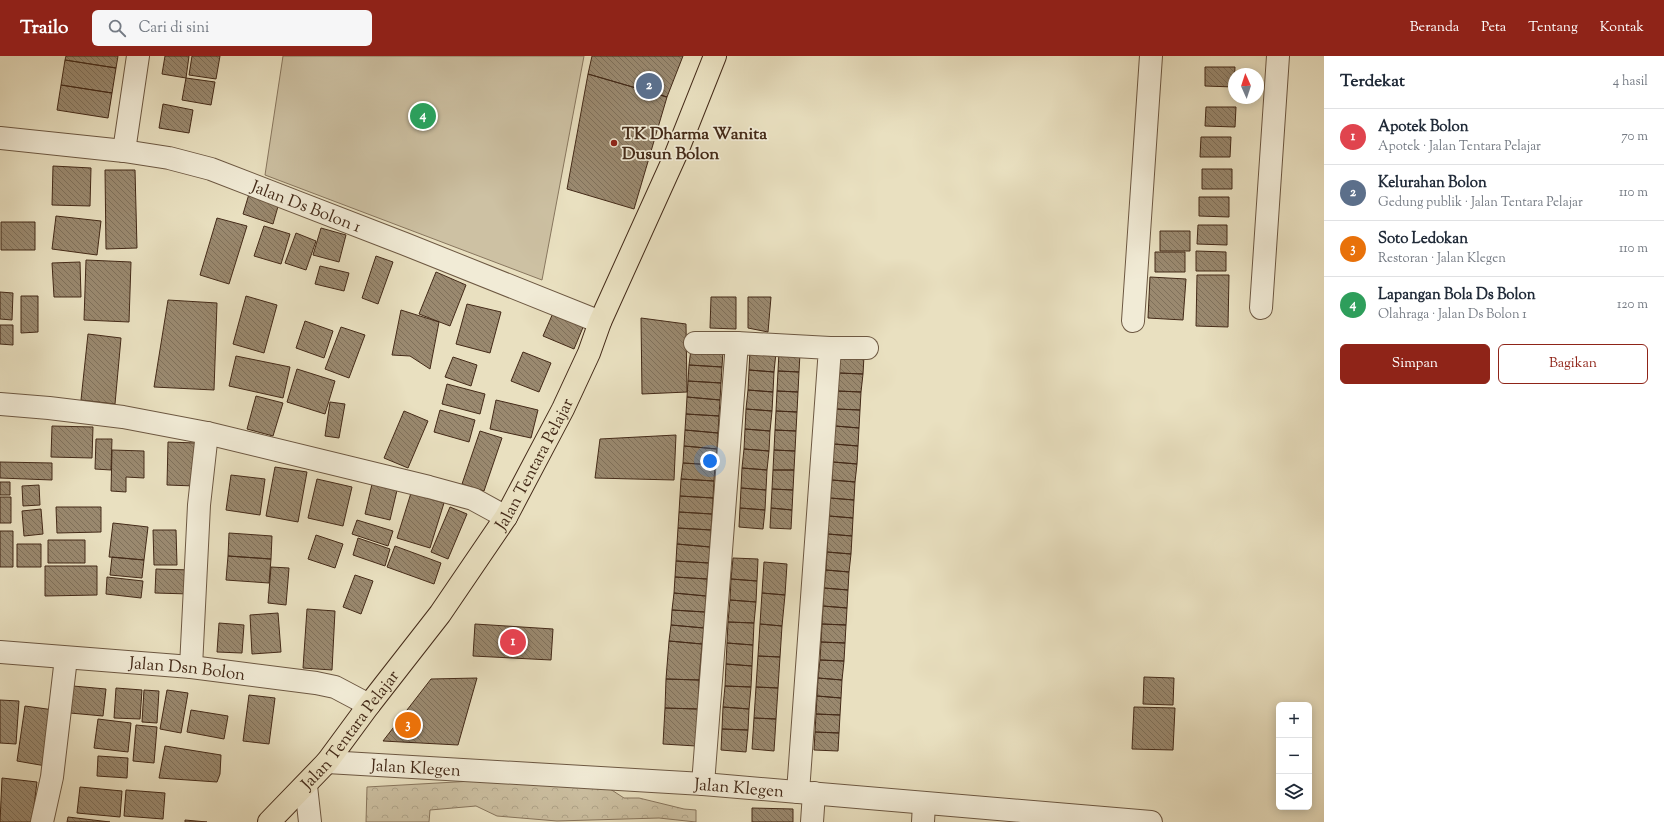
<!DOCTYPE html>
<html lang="id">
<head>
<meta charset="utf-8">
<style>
	body { margin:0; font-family:"Sorts Mill Goudy",serif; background:#f6f6f7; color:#1f2937 }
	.controls { position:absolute; right:12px; bottom:12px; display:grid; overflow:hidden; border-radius:6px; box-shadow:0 2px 10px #0003 }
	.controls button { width:36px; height:36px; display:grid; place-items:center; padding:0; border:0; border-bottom:1px solid #e0e1e3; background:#fff; color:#1f2937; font:20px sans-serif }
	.compass { position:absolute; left:1228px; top:12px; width:36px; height:36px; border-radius:50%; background:#fff; box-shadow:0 2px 10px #0003; rotate:357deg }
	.you { position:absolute; left:710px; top:405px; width:14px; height:14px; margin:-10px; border:3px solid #fff; border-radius:50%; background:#1a73e8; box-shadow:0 0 0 6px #1a73e833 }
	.badge { display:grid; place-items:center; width:26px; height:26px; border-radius:50%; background:#8f2418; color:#fff; font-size:13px; font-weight:700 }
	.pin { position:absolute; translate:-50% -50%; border:2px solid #fff; box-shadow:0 1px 4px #0006 }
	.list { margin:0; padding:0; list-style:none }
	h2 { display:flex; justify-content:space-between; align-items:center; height:52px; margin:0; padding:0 16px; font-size:17px }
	h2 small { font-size:13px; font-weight:400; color:#747a83 }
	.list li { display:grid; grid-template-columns:26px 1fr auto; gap:12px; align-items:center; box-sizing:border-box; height:56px; padding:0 16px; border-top:1px solid #e0e1e3 }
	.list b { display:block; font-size:15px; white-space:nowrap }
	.list p { margin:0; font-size:13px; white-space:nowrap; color:#747a83 }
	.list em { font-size:13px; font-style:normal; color:#747a83 }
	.actions { display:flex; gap:8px; padding:12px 16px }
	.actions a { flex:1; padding:9px 0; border:1px solid #8f2418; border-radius:6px; text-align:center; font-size:14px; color:#8f2418 }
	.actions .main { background:#8f2418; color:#fff }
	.icon { flex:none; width:22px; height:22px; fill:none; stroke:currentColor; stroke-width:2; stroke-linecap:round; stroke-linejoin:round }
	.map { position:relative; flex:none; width:1324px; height:766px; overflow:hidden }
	header { display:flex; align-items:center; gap:24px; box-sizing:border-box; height:56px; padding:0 20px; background:#8f2418; color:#fff }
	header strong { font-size:19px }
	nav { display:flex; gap:22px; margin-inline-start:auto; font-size:14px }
	.search { width:280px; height:36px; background:#f6f6f7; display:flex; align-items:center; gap:10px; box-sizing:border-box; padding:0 14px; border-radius:6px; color:#747a83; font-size:15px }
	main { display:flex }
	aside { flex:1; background:#fff }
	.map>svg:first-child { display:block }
	.forest { fill:url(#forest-crowns); stroke:#88765e }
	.pitch { fill:#cdc1a3; stroke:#88765e }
	.building { fill:url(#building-back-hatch); stroke:#442a18 }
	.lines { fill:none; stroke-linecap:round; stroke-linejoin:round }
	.minor-casing { stroke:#6d5842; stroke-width:24 }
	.major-casing { stroke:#442a18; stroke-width:24 }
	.minor { stroke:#f1ebd6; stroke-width:22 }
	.major { stroke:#e9e0c0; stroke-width:22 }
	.poi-dot { fill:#8f2418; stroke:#f1ebd6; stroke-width:1.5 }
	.labels { text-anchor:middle; stroke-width:3.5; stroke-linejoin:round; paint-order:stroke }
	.poi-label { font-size:17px; font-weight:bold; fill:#442a18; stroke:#f1ebd6; text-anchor:start }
	.street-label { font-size:17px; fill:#442a18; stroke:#f1ebd6 }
</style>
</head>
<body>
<header>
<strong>Trailo</strong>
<div class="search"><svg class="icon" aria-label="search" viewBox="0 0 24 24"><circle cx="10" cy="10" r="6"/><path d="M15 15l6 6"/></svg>Cari di sini</div>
<nav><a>Beranda</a><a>Peta</a><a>Tentang</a><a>Kontak</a></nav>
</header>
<main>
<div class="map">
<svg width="1324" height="766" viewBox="0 0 1324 766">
	<defs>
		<pattern id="forest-crowns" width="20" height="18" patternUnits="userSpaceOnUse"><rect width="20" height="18" fill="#cdc1a3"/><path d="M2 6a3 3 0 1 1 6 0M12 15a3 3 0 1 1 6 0" fill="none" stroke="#b1a68c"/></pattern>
		<pattern id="building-back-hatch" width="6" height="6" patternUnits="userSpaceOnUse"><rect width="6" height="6" fill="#9a896f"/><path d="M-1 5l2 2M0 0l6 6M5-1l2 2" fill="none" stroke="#7f705a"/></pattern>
	</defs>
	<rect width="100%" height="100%" fill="#e9e0c0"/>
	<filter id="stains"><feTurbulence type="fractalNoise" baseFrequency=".005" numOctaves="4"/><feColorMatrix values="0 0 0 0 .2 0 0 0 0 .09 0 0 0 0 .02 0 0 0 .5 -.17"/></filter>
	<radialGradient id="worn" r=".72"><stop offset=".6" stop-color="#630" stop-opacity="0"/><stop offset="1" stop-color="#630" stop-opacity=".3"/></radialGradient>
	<!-- forest -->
	<path class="forest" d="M473 725 607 731 624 742H639L684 753 696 754V766L659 762 557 765 497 760 476 750 430 754 429 766H366L367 731Z"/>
	<!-- pitch -->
	<path class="pitch" d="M283 0H584L542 224 265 119Z"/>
	<!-- building -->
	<path class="building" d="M66 0H118L116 12 65 4Z
		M165 0H189L186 22 162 18Z
		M192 0H220L216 23 189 19Z
		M592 0H683L667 41 588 18Z
		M65 4 116 12 112 37 61 29Z
		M1205 11H1235L1234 31 1205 30Z
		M588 18 667 41 634 153 567 133Z
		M186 22 215 26 211 49 182 44Z
		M61 29 112 37 108 62 57 54Z
		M163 48 193 54 189 77 159 72Z
		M1206 51H1236L1235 71 1205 70Z
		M1201 81H1231L1230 101H1200Z
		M53 110 91 112 90 150 52 149Z
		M1202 113H1232V133H1202Z
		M105 114H135L137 192 106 193Z
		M249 138 279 147 273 168 243 158Z
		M1199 141H1229V161L1199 160Z
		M56 160 101 165 97 199 52 193Z
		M217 162 247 170 229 228 200 219Z
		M1 166H35V194H1Z
		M1198 169H1227V189L1197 188Z
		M264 170 290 178 281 208 254 200Z
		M321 172 346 179 339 206 313 199Z
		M1160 175H1190V195H1160Z
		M296 177 316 185 306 214 285 207Z
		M1196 195 1226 196V215H1196Z
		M1155 196H1185V216H1155Z
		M376 200 393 206 378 248 362 242Z
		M86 204 131 206 129 266 84 264Z
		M80 206 81 241H54L52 207Z
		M320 210 349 217 344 235 315 228Z
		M436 216 466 229 450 270 419 258Z
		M1197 219H1229L1228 271 1196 270Z
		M1150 221 1186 223 1183 264 1148 262Z
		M0 236 13 237 12 264 0 263Z
		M21 240H38V276L21 277Z
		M246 240 277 249 264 297 233 288Z
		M711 241H736V273L710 272Z
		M748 241H771L768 276 748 272Z
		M168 244 217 247 214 334 154 331Z
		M467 248 501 256 490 297 456 288Z
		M401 254 439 266 430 313 410 300 392 299Z
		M553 257 584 269 574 293 543 280Z
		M641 262 686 268 687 336 642 338Z
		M305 265 333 275 324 302 296 292Z
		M0 269H13V289L0 288Z
		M341 271 365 279 349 322 325 313Z
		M88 278 121 282 115 348 81 344Z
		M691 293 723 295 722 311 689 309Z
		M750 295 776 296 774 316 749 314Z
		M523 296 551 307 539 336 511 325Z
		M779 296 800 297 799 316 778 315Z
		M840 299 864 300 863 318 839 317Z
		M236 300 290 311 283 342 229 330Z
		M453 301 477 309 471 330 445 321Z
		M689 309 722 311 721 327 688 325Z
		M297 313 335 325 325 358 287 346Z
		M749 314 774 316 773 336 748 334Z
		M778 315 799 316 798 336 777 335Z
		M839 317 863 318 861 336 837 335Z
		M688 325 721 327 720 344 687 341Z
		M447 328 485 338 480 358 442 348Z
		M748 334 773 336 772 355 746 353Z
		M777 335 798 336 797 356 776 355Z
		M837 335 861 336 860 354 836 353Z
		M256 340 283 347 273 380 247 373Z
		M687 341 720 344 719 360 686 358Z
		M496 344 538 354 531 382 490 373Z
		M330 346 345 348 339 382 325 380Z
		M746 353 772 355 770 375 745 373Z
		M836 353 860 354 859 372 835 370Z
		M440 354 475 364 469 386 434 376Z
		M404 355 428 365 408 412 384 402Z
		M776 355 797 356 796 375 775 374Z
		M686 358 719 360 718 377 685 374Z
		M52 370 93 371 92 402 51 401Z
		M835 370 859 372 858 390 834 388Z
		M745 373 770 375 769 395 744 393Z
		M685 374 718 377 717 393 684 390Z
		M775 374 796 375 795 395 774 394Z
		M480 375 502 382 484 435 462 428Z
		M676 379 674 424 595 422 600 383Z
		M96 383H112L111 414 95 413Z
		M168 386 196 387 195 430 167 429Z
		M834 388 858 390 857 408 833 406Z
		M684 390 717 393 715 409 683 407Z
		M744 393 769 395 767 414 742 412Z
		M112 394 144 395V422L126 421V436L111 435Z
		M774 394 795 395 794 414H773Z
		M0 406 52 407V424L0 422Z
		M833 406 857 408 855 426 832 424Z
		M683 407 715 409 714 425 681 423Z
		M275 411 307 416 298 466 266 460Z
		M742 412 767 414 766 434 741 432Z
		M773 414H794L793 434 772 433Z
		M231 419 265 423 260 459 226 454Z
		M317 423 352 431 343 470 308 462Z
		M681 423 714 425 713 442 680 440Z
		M373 424 398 430 390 464 365 458Z
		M832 424 855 426 854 444 830 442Z
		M0 426H10V439H0Z
		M39 429 40 449 23 450 22 430Z
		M741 432 766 434 765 454 740 452Z
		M772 433 793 434 792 454 771 452Z
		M411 437 444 447 430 492 397 482Z
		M680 440 713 442 712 458 679 456Z
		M0 441H11V467H0Z
		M830 442 854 444 853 462 829 460Z
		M56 451H101V476L57 477Z
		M450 451 467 458 448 503 431 496Z
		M740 452 765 454 763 473 739 471Z
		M771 452 792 454 791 473 770 472Z
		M41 453 43 478 24 480 22 455Z
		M679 456 712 458 711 474 678 472Z
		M829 460 853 462 852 480 828 478Z
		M357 464 393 475 388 490 352 478Z
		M113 467 148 471 144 504 109 501Z
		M678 472 711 474 710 491 677 488Z
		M153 474H176L177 509H154Z
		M0 475H13V511H0Z
		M229 477 272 480 271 503 228 500Z
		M828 478 852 480 851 498 827 496Z
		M316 479 343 488 335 512 308 503Z
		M358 482 390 493 385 510 353 499Z
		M48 484H85V507H48Z
		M17 488H41V511H17Z
		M677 488 710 491 709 507 676 505Z
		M395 490 441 507 434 528 387 511Z
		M827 496 851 498 849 516 826 514Z
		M228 500 271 503 269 527 226 524Z
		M112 501 144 504 142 522 110 519Z
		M733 502 758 503 757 525 731 523Z
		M676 505 709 507 707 523 675 521Z
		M764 506 787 508 785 539 762 537Z
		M45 510H97V539L45 540Z
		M271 511 289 512 286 549 268 547Z
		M156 513 191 514 190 538 155 537Z
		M826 514 849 516 848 534 824 532Z
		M355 519 373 525 361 558 343 551Z
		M107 521 143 525 141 542 106 538Z
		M675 521 707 523 706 540 674 537Z
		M731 523 757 525 756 546 730 544Z
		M824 532 848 534 847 552 823 550Z
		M674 537 706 540 705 556 672 554Z
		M762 537 785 539 782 570 760 568Z
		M730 544 756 546 754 567 728 566Z
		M823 550 847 552 846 569 822 568Z
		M307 553 335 555 332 614 303 612Z
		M672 554 705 556 704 572 671 569Z
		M278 557 281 596 252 598 250 559Z
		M728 566 754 567 753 589 727 587Z
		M219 567 244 569 242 597 217 596Z
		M475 568 553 573 551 604 473 600Z
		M760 568 782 570 780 601 758 600Z
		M822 568 846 569 845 587 821 586Z
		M671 569 704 572 702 588 669 585Z
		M669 585 702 588 699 624 666 623Z
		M821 586 845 587 844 605 820 604Z
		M727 587 753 589 752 610 726 608Z
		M758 600 780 601 778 632 756 631Z
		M820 604 844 605 842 624 818 622Z
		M726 608 752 610 751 631 725 630Z
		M1144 621 1174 622 1173 649 1143 648Z
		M477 622 458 689 383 685 431 623Z
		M818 622 842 624 841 642 817 640Z
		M666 623 699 624 698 653 665 652Z
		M73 630 106 633 103 660 70 657Z
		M725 630 751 631 749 653 723 651Z
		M756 631 778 632 776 663 754 662Z
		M116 632 142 634 140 663 114 662Z
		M144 634 159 635 157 667 142 666Z
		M167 634 188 637 181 677 160 673Z
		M249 639 275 642 269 688 243 685Z
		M817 640 841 642 840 659 816 658Z
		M0 644 19 645 16 688 0 687Z
		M25 650 54 654 46 710 17 705Z
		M723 651 749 653 748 674 722 673Z
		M1134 651 1175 652 1173 694 1132 693Z
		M665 652 698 653 696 690 663 688Z
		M191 654 228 660 224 683 187 676Z
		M816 658 840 659 839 677 815 676Z
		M754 662 776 663 774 695 752 693Z
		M98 663 131 667 128 696 94 692Z
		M136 669 157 671 154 707 133 705Z
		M722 673 748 674 746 696 721 694Z
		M815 676 839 677 838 695 814 694Z
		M165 690 221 699 220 718 217 726 159 722Z
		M98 700 128 702 127 722 97 720Z
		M2 722 37 726 32 766H0Z
		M80 731 122 735 120 761 77 757Z
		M126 734 165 737 163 763 124 760Z
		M752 752 793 753V766H752Z
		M68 761 110 766H67Z
		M185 764 207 766H185Z"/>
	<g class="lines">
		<defs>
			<g id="minor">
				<path id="s1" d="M0 82 124 95 169 102 211 113 405 188 600 266"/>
				<path d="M124 95 138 0"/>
				<path d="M1261 252 1278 0"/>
				<path d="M1133 265 1151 0"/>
				<path d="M695 287H737"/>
				<path d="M830 292H867"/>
				<path d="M0 348 49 352 123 361 207 377 429 431 473 443 506 461"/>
				<path id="s2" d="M0 596 191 611 316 627 335 631 369 649"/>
				<path d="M191 611 199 449 207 377"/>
				<path id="s3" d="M327 706 703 728 1151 766"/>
				<path d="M703 728 737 287 830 292 798 736"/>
				<path d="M306 730 310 766"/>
				<path d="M42 766 52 721 66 602"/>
				<path d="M812 766 814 737"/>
				<path d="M923 766 924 748"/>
			</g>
			<g id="major">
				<path id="s4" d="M269 766 327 706 369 649 440 558 506 461 563 353 589 297 600 266 676 98 715 0"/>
			</g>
		</defs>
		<!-- minor casing -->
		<use href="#minor" class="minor-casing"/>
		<!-- major casing -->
		<use href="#major" class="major-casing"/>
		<!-- minor -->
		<use href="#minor" class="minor"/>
		<!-- major -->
		<use href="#major" class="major"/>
	</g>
	<!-- markers -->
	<circle class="poi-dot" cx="614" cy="87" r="4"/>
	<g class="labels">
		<!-- poi labels -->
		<g class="poi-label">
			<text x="622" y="83">TK Dharma Wanita<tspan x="622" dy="20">Dusun Bolon</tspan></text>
		</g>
		<!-- street labels -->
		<g class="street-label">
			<text dy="6" stroke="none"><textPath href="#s1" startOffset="316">Jalan Ds Bolon 1</textPath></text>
			<text dy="6" stroke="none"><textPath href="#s4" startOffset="447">Jalan Tentara Pelajar</textPath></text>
			<text dy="6" stroke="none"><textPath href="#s2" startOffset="188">Jalan Dsn Bolon</textPath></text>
			<text dy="6" stroke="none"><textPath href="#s4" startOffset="123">Jalan Tentara Pelajar</textPath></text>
			<text dy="6" stroke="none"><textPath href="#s3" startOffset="89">Jalan Klegen</textPath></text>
			<text dy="6" stroke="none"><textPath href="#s3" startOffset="413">Jalan Klegen</textPath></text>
		</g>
	</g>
	<rect width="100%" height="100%" filter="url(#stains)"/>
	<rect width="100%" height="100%" fill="url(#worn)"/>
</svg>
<div class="controls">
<button>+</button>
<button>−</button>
<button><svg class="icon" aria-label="layers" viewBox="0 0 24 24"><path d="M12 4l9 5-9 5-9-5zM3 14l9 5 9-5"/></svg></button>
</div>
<svg class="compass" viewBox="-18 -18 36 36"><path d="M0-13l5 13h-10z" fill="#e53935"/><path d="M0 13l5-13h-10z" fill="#747a83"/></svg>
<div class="you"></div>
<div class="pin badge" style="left:513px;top:586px;background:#e0444e">1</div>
<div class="pin badge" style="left:649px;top:30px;background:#5c6f8a">2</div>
<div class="pin badge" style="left:408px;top:669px;background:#e8710a">3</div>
<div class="pin badge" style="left:423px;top:60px;background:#2e9e5b">4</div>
</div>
<aside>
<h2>Terdekat<small>4 hasil</small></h2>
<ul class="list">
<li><span class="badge" style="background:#e0444e">1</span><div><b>Apotek Bolon</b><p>Apotek · Jalan Tentara Pelajar</p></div><em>70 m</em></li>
<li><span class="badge" style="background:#5c6f8a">2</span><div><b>Kelurahan Bolon</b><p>Gedung publik · Jalan Tentara Pelajar</p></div><em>110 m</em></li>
<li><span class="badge" style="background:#e8710a">3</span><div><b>Soto Ledokan</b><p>Restoran · Jalan Klegen</p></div><em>110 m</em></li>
<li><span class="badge" style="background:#2e9e5b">4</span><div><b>Lapangan Bola Ds Bolon</b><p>Olahraga · Jalan Ds Bolon 1</p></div><em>120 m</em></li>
</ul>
<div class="actions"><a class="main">Simpan</a><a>Bagikan</a></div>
</aside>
</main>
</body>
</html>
